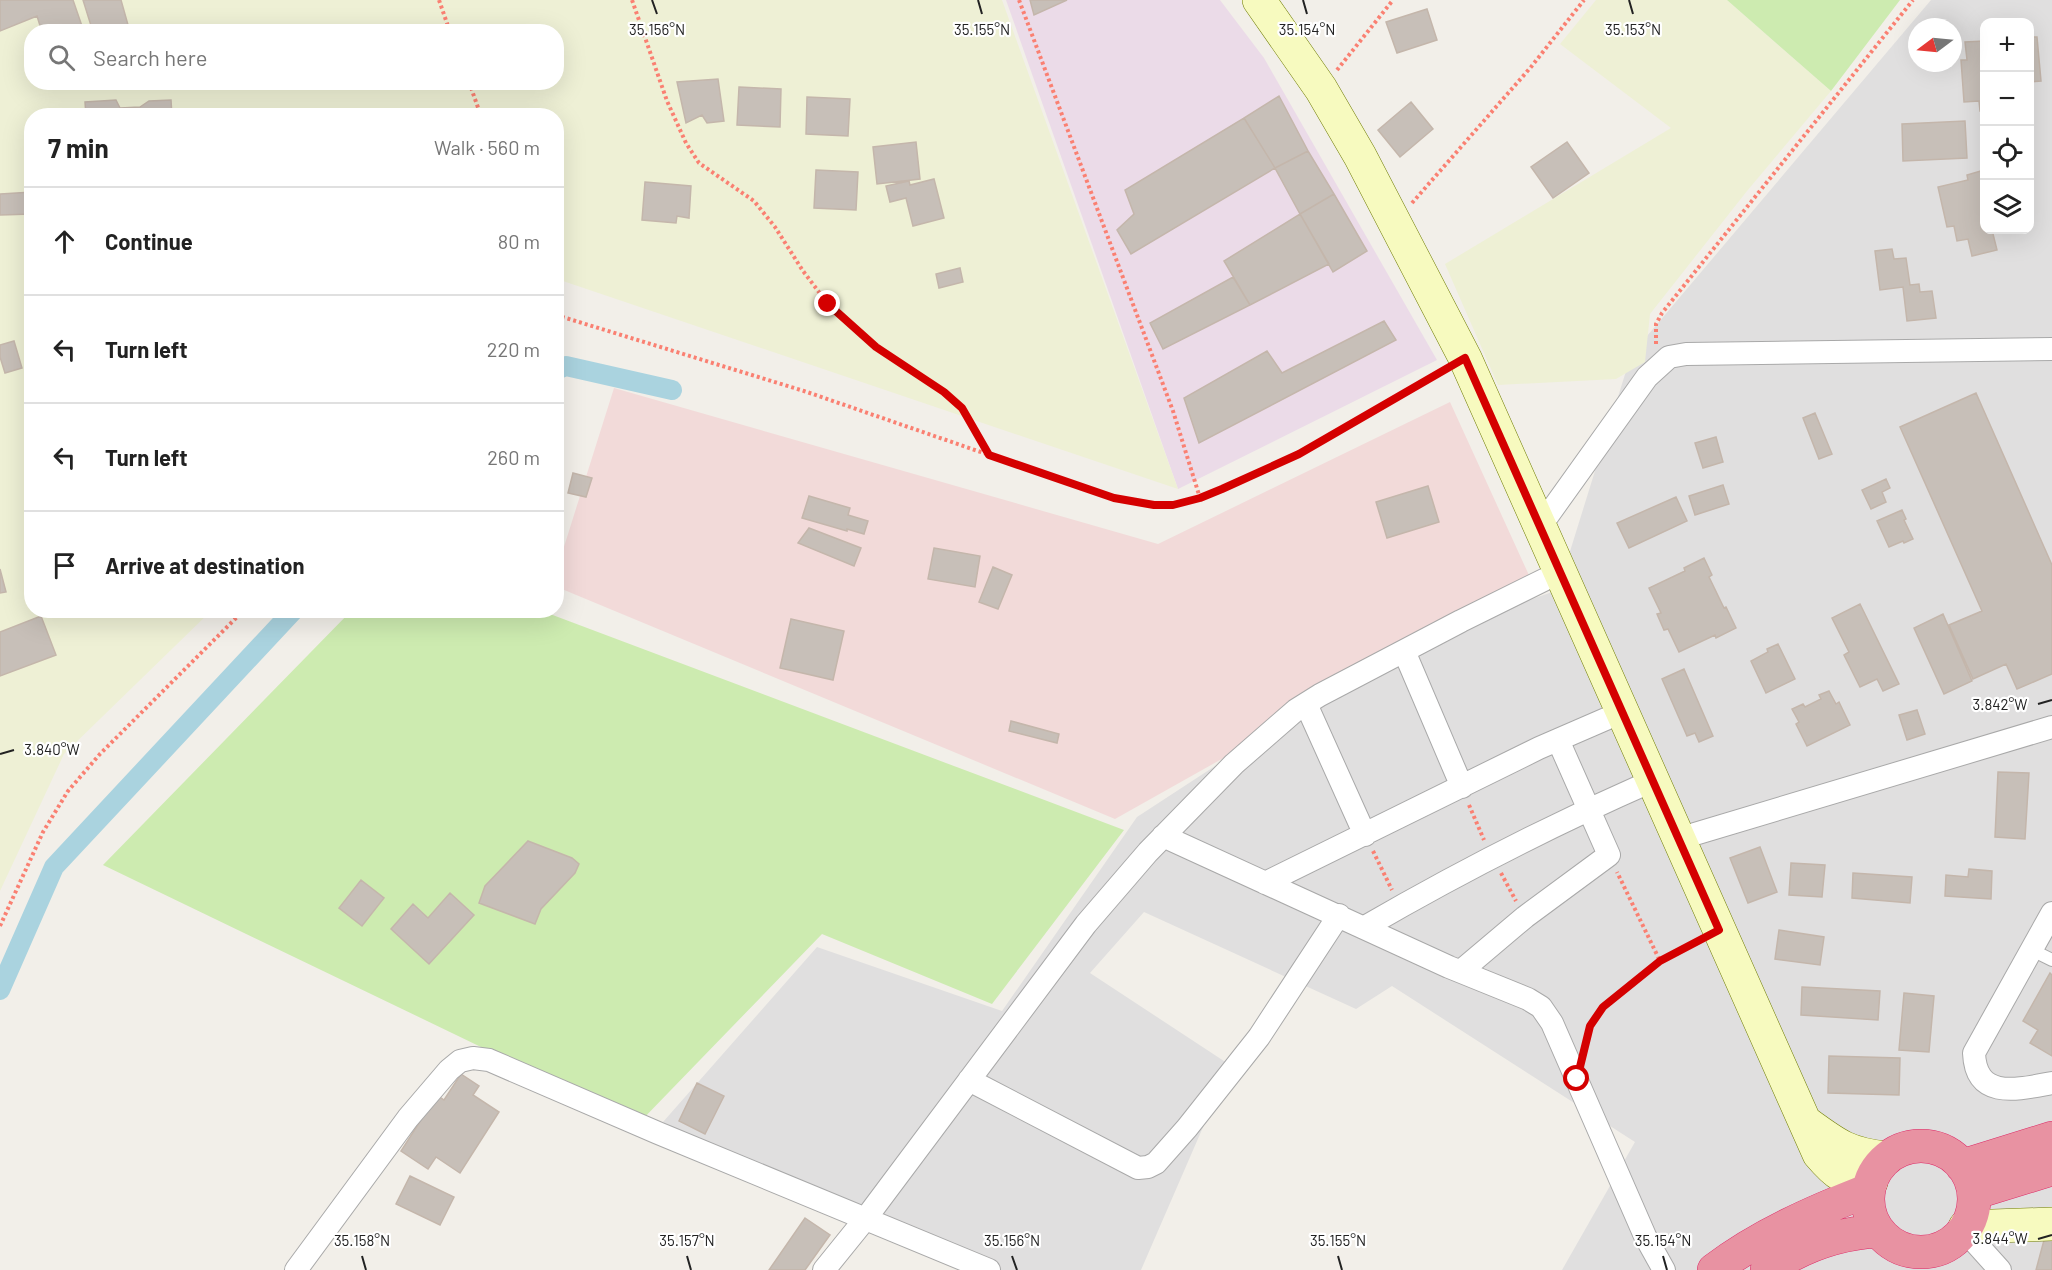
<!DOCTYPE html>
<html lang="en">
<head>
<meta charset="utf-8">
<style>
	body { margin:0; font-family:Barlow,sans-serif; background:#f6f6f6; color:#222 }
	.controls { position:absolute; right:18px; top:18px; display:grid; overflow:hidden; border-radius:12px; box-shadow:0 6px 24px #0002 }
	.controls button { width:54px; height:54px; display:grid; place-items:center; padding:0; border:0; border-bottom:2px solid #e0e0e0; background:#fff; color:#222; font:30px sans-serif }
	.compass { position:absolute; left:1908px; top:18px; width:54px; height:54px; border-radius:50%; background:#fff; box-shadow:0 6px 24px #0002; rotate:254deg }
	.stop { position:absolute; width:18px; height:18px; margin:-14px; border:4px solid #d40000; border-radius:50%; background:#fff }
	.stop.end { background:#d40000; border-color:#fff; box-shadow:0 2px 6px #0008 }
	.list { margin:0; padding:0; list-style:none }
	h2 { display:flex; justify-content:space-between; align-items:center; height:78px; margin:0; padding:0 24px; font-size:26px }
	h2 small { font-size:20px; font-weight:400; color:#767676 }
	.list li { display:grid; grid-template-columns:39px 1fr auto; gap:18px; align-items:center; box-sizing:border-box; height:108px; padding:0 24px; border-top:2px solid #e0e0e0 }
	.list b { display:block; font-size:22px; white-space:nowrap }
	.list em { font-size:20px; font-style:normal; color:#767676 }
	.icon { flex:none; width:33px; height:33px; fill:none; stroke:currentColor; stroke-width:2; stroke-linecap:round; stroke-linejoin:round }
	.map { position:relative; flex:none; width:2052px; height:1270px; overflow:hidden }
	.search { position:absolute; background:#fff; box-shadow:0 6px 24px #0002; left:24px; top:24px; width:540px; height:66px; display:flex; align-items:center; gap:15px; box-sizing:border-box; padding:0 21px; border-radius:24px; color:#767676; font-size:22px }
	.panel { position:absolute; background:#fff; box-shadow:0 6px 24px #0002; left:24px; top:108px; width:540px; height:510px; border-radius:24px }
	.map>svg:first-child { display:block }
	.residential { fill:#e0dfdf; fill-rule:evenodd }
	.commercial { fill:#f2dad9 }
	.industrial { fill:#ebdbe8 }
	.farmland { fill:#eef0d5; fill-rule:evenodd }
	.grass { fill:#cdebb0 }
	.lines { fill:none; stroke-linecap:round; stroke-linejoin:round }
	.canal { stroke:#aad3df; stroke-width:20 }
	.building { fill:#c7bfb8; stroke:#c4b6ab; stroke-width:1.5 }
	.lane-casing { stroke:#a9a9a9; stroke-width:14 }
	.street-casing { stroke:#a9a9a9; stroke-width:24 }
	.secondary-casing { stroke:#707d05; stroke-width:34 }
	.highway-casing { stroke:#dc2a67; stroke-width:34 }
	.path { stroke:#fa8072; stroke-width:4; stroke-dasharray:3 3; stroke-linecap:butt }
	.lane { stroke:#fff; stroke-width:12 }
	.street { stroke:#fff; stroke-width:22 }
	.secondary { stroke:#f7fabf; stroke-width:33 }
	.highway { stroke:#e892a2; stroke-width:33 }
	.route { stroke:#d40000; stroke-width:8 }
	.ticks { fill:none; stroke:#222; stroke-width:2 }
	.ticks-label { font-size:15px; text-anchor:middle; fill:#222; stroke:#fff; stroke-width:4.5; stroke-linejoin:round; paint-order:stroke }
</style>
</head>
<body>
<div class="map">
<svg width="2052" height="1270" viewBox="0 0 2052 1270">
	<rect width="100%" height="100%" fill="#f2efe9"/>
	<!-- residential -->
	<path class="residential" d="M1931 0H2052V1270H1562L1635 1142 1392 986 1356 1009 1144 912 1090 973 1230 1065 1141 1270H957L960 1265 663 1122 817 947 1002 1011 1137 817 1402 644 1558 590 1631 355ZM1984 22H2030V230H1984ZM1917 27H1953V63H1917Z"/>
	<!-- commercial -->
	<path class="commercial" d="M614 388 1158 544 1450 402 1533 584 1115 819 557 587V569Z"/>
	<!-- industrial -->
	<path class="industrial" d="M1006 0H1220L1264 58 1437 360 1178 489Z"/>
	<!-- farmland -->
	<path class="farmland" d="M0 0H1002L1178 489 557 279 556 116H32V610L211 611 64 754 0 891ZM32 32H556V82H32Z
		M1596 0H1727L1831 91 1747 191 1650 314 1645 362 1616 379 1498 385 1445 264 1671 128 1560 44Z"/>
	<!-- grass -->
	<path class="grass" d="M1727 0H1900L1831 91Z
		M352 610 542 611 1124 830 992 1004 822 934 639 1123 103 865Z"/>
	<g class="lines">
		<!-- canal -->
		<path class="canal" d="M556 370 566 366 672 390
			M0 990 54 867 294 610"/>
	</g>
	<!-- building -->
	<path class="building" d="M0 0H73L84 32H42L37 16 0 31Z
		M83 0H121L130 32H93Z
		M1030 0H1067L1034 15Z
		M1427 9 1437 40 1397 53 1386 22Z
		M2030 37H2037L2041 81 2030 82Z
		M1984 41V111H1980L1979 101 1964 102 1961 60H1967L1965 42Z
		M718 79 724 121 707 123 702 115 686 123 677 82Z
		M739 87 781 89 780 127 737 125Z
		M1279 96 1308 151 1275 168 1244 118Z
		M807 97 850 99 848 136 806 134Z
		M116 100 120 108 140 107 149 101 171 100 172 116H86L85 102Z
		M1411 102 1433 129 1400 157 1378 130Z
		M1244 118 1275 168 1131 254 1117 230 1134 214 1125 190Z
		M1965 121 1967 158 1903 161 1902 124Z
		M916 142 920 179 877 184 873 147Z
		M1567 142 1589 173 1553 198 1531 167Z
		M1308 151 1334 194 1300 214 1275 168Z
		M816 170 858 172 856 210 814 208Z
		M1984 170V230H1992L1997 250 1972 256 1968 239 1957 241 1954 226 1947 227 1938 187 1968 180 1967 175Z
		M934 179 944 218 913 226 906 198 890 202 886 186 909 181 910 185Z
		M645 182 691 186 689 218 677 216 676 223 642 220Z
		M32 192V214L0 215V194Z
		M1334 194 1367 251 1333 272 1300 214Z
		M1300 214 1329 264 1250 305 1224 261Z
		M1892 249 1894 259 1906 258 1910 285 1919 284 1920 292 1932 291 1936 318 1907 321 1903 287 1880 290 1875 251Z
		M960 268 963 282 939 288 936 274Z
		M1233 277 1250 305 1163 349 1150 323Z
		M1384 321 1396 340 1199 443 1184 398 1267 351 1282 373Z
		M14 341 22 368 5 373 0 357V345Z
		M1976 393 2052 565V674L2017 689 2006 664 1973 679 1949 625 1982 611 1900 427Z
		M1815 413 1832 454 1819 459 1803 418Z
		M1716 437 1723 462 1703 468 1695 443Z
		M573 473 592 478 586 497 568 493Z
		M1886 479 1890 488 1882 492 1886 502 1871 509 1862 490Z
		M1723 485 1729 504 1695 515 1689 496Z
		M1428 486 1439 522 1387 538 1376 502Z
		M809 496 850 508 848 515 868 521 864 534 847 529V531L802 518Z
		M1676 497 1687 521 1629 548 1617 523Z
		M1902 510 1906 519 1904 520 1913 539 1904 543 1903 541 1889 547 1877 521Z
		M809 528 861 548 854 566 798 543Z
		M934 548 980 556 975 587 928 579Z
		M1704 558 1712 575 1709 577 1724 608 1726 607 1736 628 1716 638 1715 635 1679 652 1668 629 1664 630 1657 614 1661 613 1649 588 1685 571 1684 568Z
		M993 567 1012 575 998 609 979 602Z
		M0 569 6 592 0 593Z
		M1860 604 1899 684 1883 691 1877 679 1860 687 1844 655 1849 652 1832 618Z
		M1943 614 1972 681 1944 694 1914 628Z
		M41 616 56 655 0 676V632Z
		M791 619 844 631 833 680 780 668Z
		M1778 644 1795 679 1766 693 1751 661 1768 652 1767 649Z
		M1684 669 1713 736 1699 742 1695 733 1687 736 1662 679Z
		M1829 691 1836 704 1839 702 1850 725 1807 746 1796 724 1799 722 1792 709 1803 704 1805 707 1821 699 1819 695Z
		M1917 710 1925 734 1907 740 1899 715Z
		M1011 721 1059 734 1057 743 1009 731Z
		M1998 772 2029 773 2025 839 1995 837Z
		M528 841 572 858 579 864 575 873 541 909 535 924 479 903 485 886Z
		M1760 847 1777 892 1748 903 1730 858Z
		M1791 863 1825 865 1822 897 1789 895Z
		M1969 869 1992 871 1991 899 1945 896 1946 875 1968 877Z
		M1853 873 1912 877 1910 903 1852 898Z
		M361 880 384 898 362 926 339 908Z
		M450 893 474 915 429 964 391 929 413 904 428 918Z
		M1779 930 1824 937 1820 965 1775 959Z
		M2050 973 2052 975V1056L2030 1043 2038 1030 2023 1021Z
		M1802 987 1880 991 1878 1020 1801 1015Z
		M1904 993 1934 996 1929 1052 1899 1050Z
		M1829 1056 1900 1058 1899 1095 1828 1093Z
		M461 1074 479 1086 473 1095 499 1112 460 1173 436 1157 428 1169 401 1151 437 1095 444 1100Z
		M697 1083 724 1096 705 1134 679 1121Z
		M410 1176 454 1197 440 1225 396 1204Z
		M805 1218 830 1235 805 1270H769Z
		M2047 1229H2052V1270H2036Z"/>
	<g class="lines">
		<defs>
			<path id="lane" d="M2032 950 2052 960"/>
			<path id="street" d="M1539 528 1647 377 1669 357 1686 354 2052 349
				M1404 651 1462 787
				M1306 704 1365 835
				M1163 836 1449 967 1528 999 1541 1007 1552 1023 1645 1236 1664 1270
				M1678 839 2052 727
				M1265 883 1539 748 1622 712
				M2052 913 1974 1053C1976 1101 2019 1089 2052 1083
				M1365 927C1458 873 1554 824 1652 781
				M1461 971 1525 917 1609 855 1558 740
				M969 1080 1138 1168 1148 1167 1156 1163 1187 1128 1259 1037 1339 915
				M1964 1230 2000 1270
				M296 1270 408 1118 449 1070 460 1061 473 1058 489 1060 658 1133 989 1270
				M824 1270 866 1218 1086 924 1148 852 1234 764 1296 710 1320 695 1461 621 1560 572"/>
			<path id="secondary" d="M1259 0 1321 89 1360 156 1465 358 1819 1154C1836 1174 1843 1180 1871 1182
				M1808 1124C1838 1146 1849 1154 1886 1158
				M1965 1227 2052 1224"/>
			<path id="highway" d="M1868 1199a53 53 0 1 1 106 0a53 53 0 1 1-106 0Z
				M1962 1166 2052 1138
				M1974 1193 2052 1169
				M1714 1270C1760 1235 1815 1211 1869 1190
				M1767 1270C1800 1247 1839 1233 1879 1231"/>
		</defs>
		<!-- lane casing -->
		<use href="#lane" class="lane-casing"/>
		<!-- street casing -->
		<use href="#street" class="street-casing"/>
		<!-- secondary casing -->
		<use href="#secondary" class="secondary-casing"/>
		<!-- highway casing -->
		<use href="#highway" class="highway-casing"/>
		<!-- path -->
		<path class="path" d="M439 0 450 32
			M632 0 667 101 686 143 699 163 754 201 775 227 803 271 828 304 876 347 944 392 962 408 989 454
			M1019 0 1173 411 1200 498
			M1337 70 1393 0
			M469 82 481 116
			M1412 203 1531 67 1584 0
			M556 315 804 391 1114 498C1134 502 1154 507 1173 504 1202 500 1229 486 1255 474 1320 444 1381 406 1444 370
			M1656 344V324L1662 313 1913 0
			M1469 805 1484 840
			M1373 851 1392 890
			M1501 873 1516 901
			M0 926 43 832 68 791 100 754 244 610
			M1660 961 1697 942
			M1584 1047 1590 1026 1603 1007 1660 961 1617 872"/>
		<!-- lane -->
		<use href="#lane" class="lane"/>
		<!-- street -->
		<use href="#street" class="street"/>
		<!-- secondary -->
		<use href="#secondary" class="secondary"/>
		<!-- highway -->
		<use href="#highway" class="highway"/>
	</g>
	<g class="lines">
		<!-- route -->
		<path class="route" d="M828 304 876 347 944 392 962 408 989 455 1114 498 1154 505H1173L1200 498 1222 489 1299 454 1465 358 1719 930 1660 961 1603 1007 1590 1026 1577 1079"/>
	</g>
	<!-- ticks -->
	<path class="ticks" d="M652 0 657 14M978 0 982 14M1303 0 1307 14M1629 0 1633 14M2038 704 2052 700M0 754 14 750M2038 1239 2052 1235M362 1256 366 1270M687 1256 691 1270M1012 1256 1017 1270M1338 1256 1342 1270M1663 1256 1667 1270"/>
	<g class="ticks-label">
		<text x="657" y="35">35.156°N</text>
		<text x="982" y="35">35.155°N</text>
		<text x="1307" y="35">35.154°N</text>
		<text x="1633" y="35">35.153°N</text>
		<text x="2000" y="710">3.842°W</text>
		<text x="52" y="755">3.840°W</text>
		<text x="2000" y="1244">3.844°W</text>
		<text x="362" y="1246">35.158°N</text>
		<text x="687" y="1246">35.157°N</text>
		<text x="1012" y="1246">35.156°N</text>
		<text x="1338" y="1246">35.155°N</text>
		<text x="1663" y="1246">35.154°N</text>
	</g>
</svg>
<div class="controls">
<button>+</button>
<button>−</button>
<button><svg class="icon" aria-label="locate" viewBox="0 0 24 24"><circle cx="12" cy="12" r="6"/><path d="M12 2v4M12 18v4M2 12h4M18 12h4"/></svg></button>
<button><svg class="icon" aria-label="layers" viewBox="0 0 24 24"><path d="M12 4l9 5-9 5-9-5zM3 14l9 5 9-5"/></svg></button>
</div>
<svg class="compass" viewBox="-18 -18 36 36"><path d="M0-13l5 13h-10z" fill="#e53935"/><path d="M0 13l5-13h-10z" fill="#767676"/></svg>
<div class="stop" style="left:1577px;top:1079px"></div>
<div class="stop end" style="left:828px;top:304px"></div>
<div class="search"><svg class="icon" aria-label="search" viewBox="0 0 24 24"><circle cx="10" cy="10" r="6"/><path d="M15 15l6 6"/></svg>Search here</div>
<section class="panel">
<h2>7 min<small>Walk · 560 m</small></h2>
<ul class="list">
<li><svg class="icon" aria-label="ahead" viewBox="0 0 24 24"><path d="M12 20V5M6 11l6-6 6 6"/></svg><div><b>Continue</b></div><em>80 m</em></li>
<li><svg class="icon" aria-label="left" viewBox="0 0 24 24"><path d="M17 20v-9H6M10 6l-5 5 5 5"/></svg><div><b>Turn left</b></div><em>220 m</em></li>
<li><svg class="icon" aria-label="left" viewBox="0 0 24 24"><path d="M17 20v-9H6M10 6l-5 5 5 5"/></svg><div><b>Turn left</b></div><em>260 m</em></li>
<li><svg class="icon" aria-label="arrive" viewBox="0 0 24 24"><path d="M6 21V4h12l-3 4 3 4H6"/></svg><div><b>Arrive at destination</b></div></li>
</ul>
</section>
</div>
</body>
</html>
